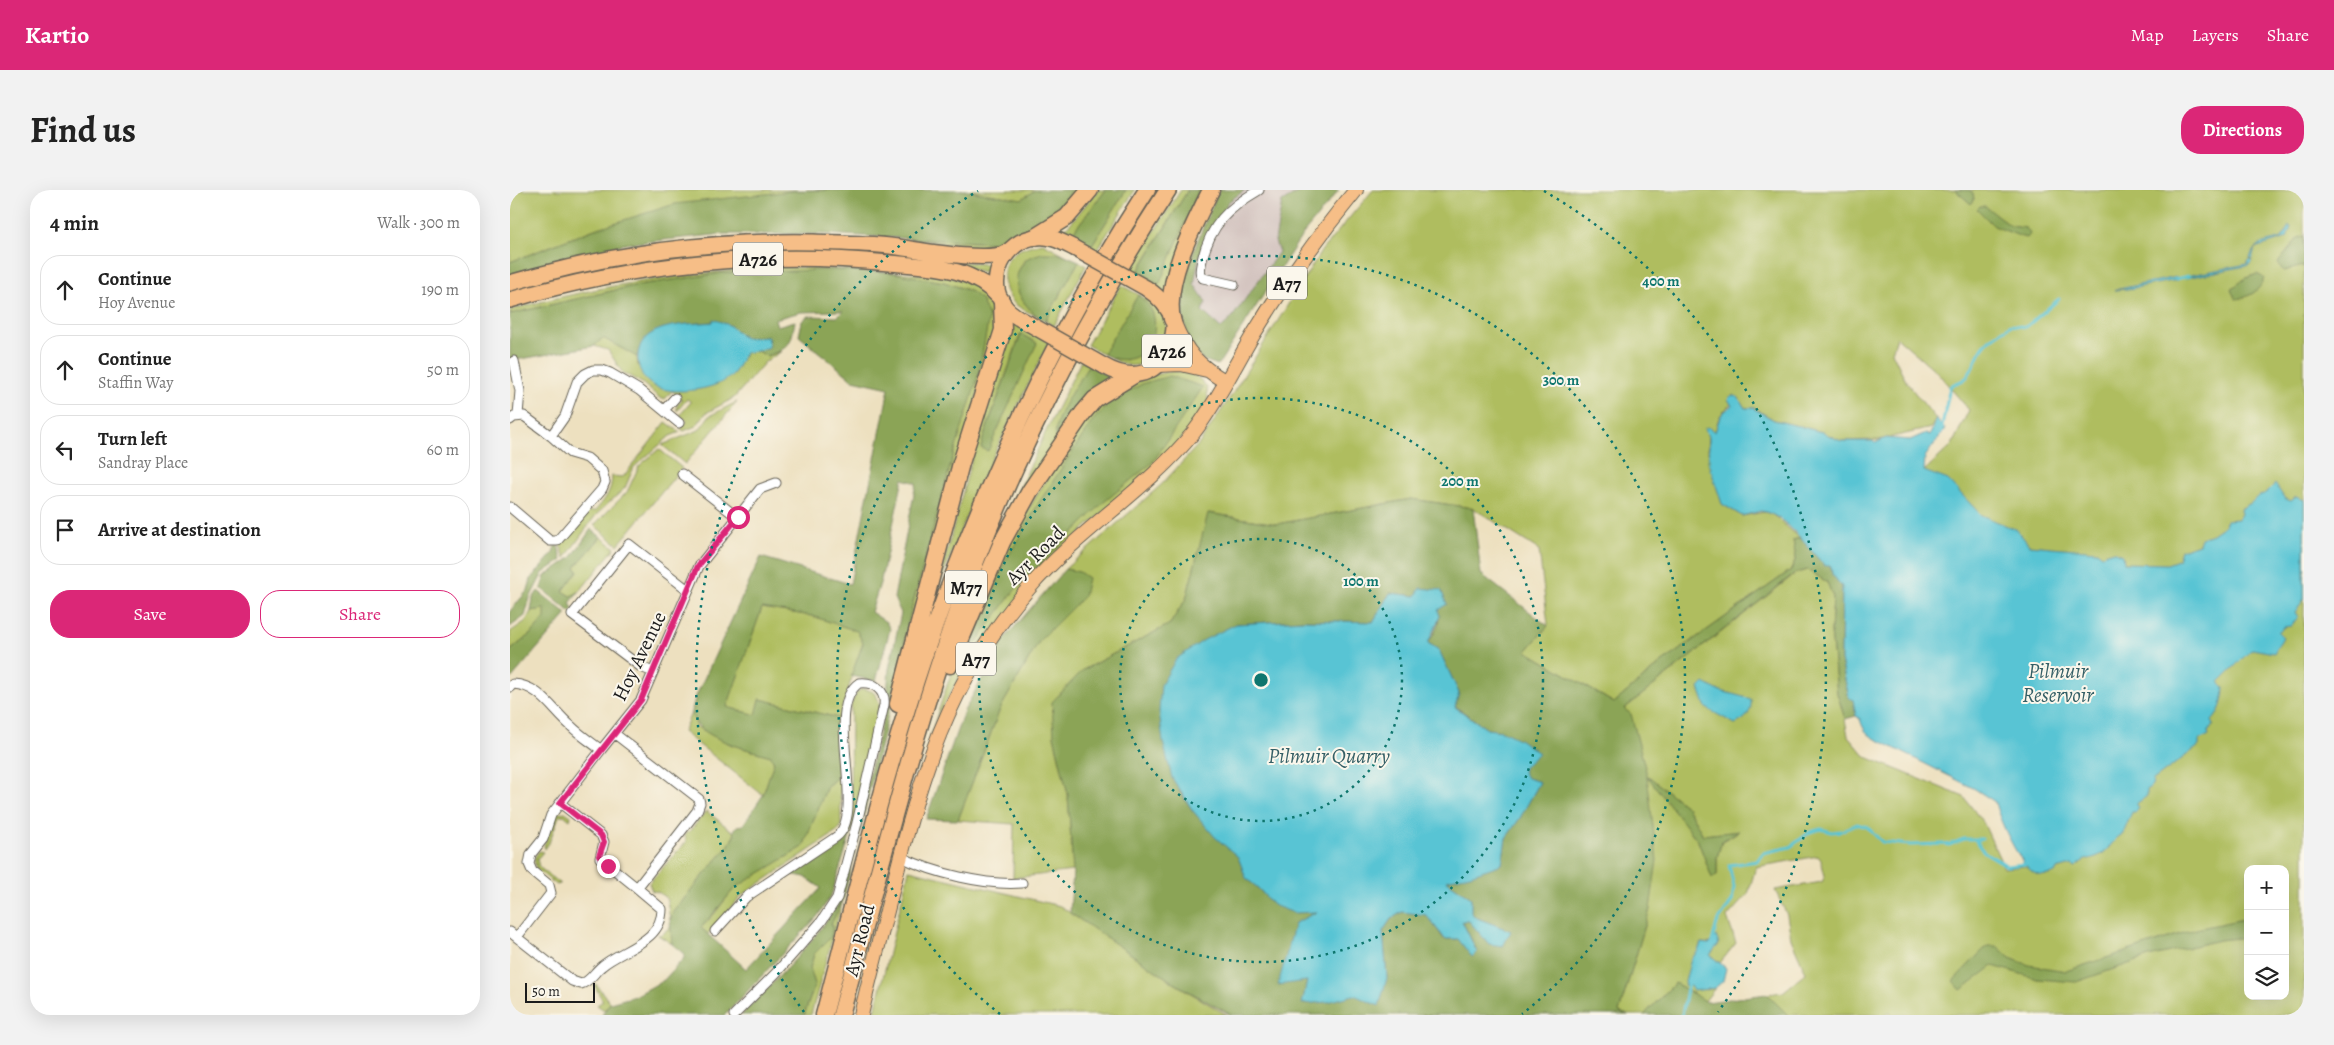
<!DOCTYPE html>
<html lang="en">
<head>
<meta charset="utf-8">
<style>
	body { margin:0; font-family:Alegreya,serif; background:#f2f2f2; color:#222 }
	.controls { position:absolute; right:15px; bottom:15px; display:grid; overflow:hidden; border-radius:10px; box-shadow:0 5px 20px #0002 }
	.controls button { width:45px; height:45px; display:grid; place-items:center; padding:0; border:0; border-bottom:1px solid #e0e0e0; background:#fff; color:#222; font:25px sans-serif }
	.scale { position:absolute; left:15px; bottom:12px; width:70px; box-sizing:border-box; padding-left:5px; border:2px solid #1c1c1c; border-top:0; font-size:14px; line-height:18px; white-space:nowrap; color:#1c1c1c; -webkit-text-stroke:4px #fbf7ec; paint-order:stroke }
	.stop { position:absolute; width:15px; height:15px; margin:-11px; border:4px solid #db2777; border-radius:50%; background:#fff }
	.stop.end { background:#db2777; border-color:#fff; box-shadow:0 1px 5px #0008 }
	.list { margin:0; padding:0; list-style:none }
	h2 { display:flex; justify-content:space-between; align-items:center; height:65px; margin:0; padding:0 20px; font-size:21px }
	h2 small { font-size:16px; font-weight:400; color:#767676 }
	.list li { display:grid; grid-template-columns:32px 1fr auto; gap:15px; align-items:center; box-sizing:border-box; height:70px; margin:0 10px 10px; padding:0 10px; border:1px solid #e0e0e0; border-radius:20px }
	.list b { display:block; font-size:19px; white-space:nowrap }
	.list p { margin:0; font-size:16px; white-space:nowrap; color:#767676 }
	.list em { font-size:16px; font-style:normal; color:#767676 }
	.actions { display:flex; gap:10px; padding:15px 20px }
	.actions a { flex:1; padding:11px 0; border:1px solid #db2777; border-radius:20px; text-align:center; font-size:18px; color:#db2777 }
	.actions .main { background:#db2777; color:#fff }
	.icon { flex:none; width:28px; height:28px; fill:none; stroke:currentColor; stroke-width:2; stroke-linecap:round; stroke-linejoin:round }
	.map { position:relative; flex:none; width:1794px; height:825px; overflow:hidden; border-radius:20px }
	header { display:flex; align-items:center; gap:30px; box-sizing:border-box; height:70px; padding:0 25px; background:#db2777; color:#fff }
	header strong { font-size:24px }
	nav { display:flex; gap:28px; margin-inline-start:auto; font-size:18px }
	.intro { display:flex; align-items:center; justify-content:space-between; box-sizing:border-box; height:120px; padding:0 30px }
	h1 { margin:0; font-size:35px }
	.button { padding:12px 22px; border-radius:20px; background:#db2777; color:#fff; font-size:18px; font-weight:700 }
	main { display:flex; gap:30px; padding:0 30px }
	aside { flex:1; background:#fff; border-radius:20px; box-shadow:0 5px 20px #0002 }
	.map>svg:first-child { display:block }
	.industrial { fill:#d0c0bc }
	.green { fill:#afbd5f; stroke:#666c3e; fill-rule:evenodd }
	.forest { fill:#8ba456; stroke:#546039; fill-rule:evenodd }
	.water { fill:#59c4d4; stroke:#3a7078 }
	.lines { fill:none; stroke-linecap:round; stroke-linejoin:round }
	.stream { stroke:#59c4d4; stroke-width:3 }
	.minor-casing { stroke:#656155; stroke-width:11 }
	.primary-casing { stroke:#656155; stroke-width:16 }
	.trunk-casing { stroke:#656155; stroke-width:18 }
	.motorway-casing { stroke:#656155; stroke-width:19 }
	.minor { stroke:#fff; stroke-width:9 }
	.primary { stroke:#f6be87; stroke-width:14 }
	.trunk { stroke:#f6be87; stroke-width:15 }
	.motorway { stroke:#f6be87; stroke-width:16 }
	.trunk-bridge-casing { stroke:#656155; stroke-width:18; stroke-linecap:butt }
	.trunk-bridge { stroke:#f6be87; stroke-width:15 }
	.route { stroke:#db2777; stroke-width:6 }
	.ring { fill:none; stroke:#0f766e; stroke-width:2.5; stroke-dasharray:2.5 5 }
	.labels { text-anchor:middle; stroke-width:4; stroke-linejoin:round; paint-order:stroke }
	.shield { fill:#fbf7ec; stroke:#5f5e5a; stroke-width:1 }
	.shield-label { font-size:19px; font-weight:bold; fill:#1c1c1c }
	.street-label { font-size:20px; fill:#1c1c1c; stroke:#fbf7ec }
	.water-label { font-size:21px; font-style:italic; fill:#345f66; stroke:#fbf7ec }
	.centre { fill:#0f766e; stroke:#fbf7ec; stroke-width:2.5 }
	.ring-label { font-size:15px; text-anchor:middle; font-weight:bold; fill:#0f766e; stroke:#fbf7ec; stroke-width:4; stroke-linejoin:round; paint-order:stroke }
</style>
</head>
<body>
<header>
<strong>Kartio</strong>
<nav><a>Map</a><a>Layers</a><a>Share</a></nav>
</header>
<div class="intro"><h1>Find us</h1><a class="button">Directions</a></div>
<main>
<aside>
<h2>4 min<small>Walk · 300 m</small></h2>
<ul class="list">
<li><svg class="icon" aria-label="ahead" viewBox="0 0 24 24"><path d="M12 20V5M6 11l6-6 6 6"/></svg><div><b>Continue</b><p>Hoy Avenue</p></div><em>190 m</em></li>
<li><svg class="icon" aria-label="ahead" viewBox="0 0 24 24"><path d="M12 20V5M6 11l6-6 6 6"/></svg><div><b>Continue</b><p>Staffin Way</p></div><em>50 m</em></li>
<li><svg class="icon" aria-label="left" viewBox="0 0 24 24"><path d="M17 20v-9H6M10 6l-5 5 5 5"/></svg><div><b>Turn left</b><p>Sandray Place</p></div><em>60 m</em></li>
<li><svg class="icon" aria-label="arrive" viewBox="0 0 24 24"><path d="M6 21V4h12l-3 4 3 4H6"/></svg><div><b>Arrive at destination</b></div></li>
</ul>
<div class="actions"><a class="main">Save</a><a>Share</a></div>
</aside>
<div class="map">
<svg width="1794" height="825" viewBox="0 0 1794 825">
	<rect width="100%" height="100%" fill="#fbf7ec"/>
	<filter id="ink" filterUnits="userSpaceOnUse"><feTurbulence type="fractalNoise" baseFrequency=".02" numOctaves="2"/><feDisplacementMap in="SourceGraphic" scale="10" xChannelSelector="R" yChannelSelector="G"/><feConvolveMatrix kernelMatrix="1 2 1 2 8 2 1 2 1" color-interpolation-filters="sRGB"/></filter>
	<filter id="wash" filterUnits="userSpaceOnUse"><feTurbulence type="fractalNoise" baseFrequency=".0096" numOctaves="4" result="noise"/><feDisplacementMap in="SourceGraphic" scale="20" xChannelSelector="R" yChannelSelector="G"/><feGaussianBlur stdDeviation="1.12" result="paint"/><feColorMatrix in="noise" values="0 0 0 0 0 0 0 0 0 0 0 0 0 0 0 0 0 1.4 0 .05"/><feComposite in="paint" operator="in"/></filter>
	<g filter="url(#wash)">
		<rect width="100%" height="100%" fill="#ede0bf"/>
		<!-- industrial -->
		<path class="industrial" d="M735 0H792L772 12 769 62 721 129 711 138 691 121 684 94 689 67 718 12Z"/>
		<!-- green -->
		<path class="green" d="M0 0H316L282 1 85 39 0 72Z
			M450 0H525L512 9Z
			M562 0H574L566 10 531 38 509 44 489 57 476 59 399 49 487 53 541 28Z
			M588 0H596L559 47 548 44 559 35Z
			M616 0H625L586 62 580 58Z
			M671 0H678L628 81 649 94 689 0H694L656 104 619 80Z
			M863 0H1794V825H1381V823L1375 825H1278L1257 804 1273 802 1296 783 1281 749 1277 725 1265 700 1312 692 1315 686 1311 670 1308 666 1246 677 1238 704 1217 727 1226 753 1210 773 1200 765 1209 754 1191 753 1188 761 1181 769 1180 796 1196 800 1205 798 1195 811 1165 793 1134 825H1118L1109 822 1140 719 1114 519 1286 383 1298 380 1317 392 1323 407 1321 441 1327 503 1335 529 1338 546 1356 567 1454 607 1474 634 1494 678 1536 674 1414 281 1442 255 1459 220 1427 182 1387 147 1382 162 1397 193 1426 229 1421 238 1369 250 1331 251 1312 242 1264 230 1244 218H1235L1228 207C1223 214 1215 218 1210 226 1207 231 1207 237 1205 242L1194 239 1199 246 1198 260 1212 314 1232 326 1255 322 1262 324 1290 348 1283 350 1286 368 1281 380 1151 473 1104 513 1016 461 1038 435 1029 360 963 318 901 309 767 334 699 323 676 409 660 434 573 480 544 546 558 605 563 681 503 688 504 634 448 630 490 519 530 450 574 406 569 382 555 379 651 295 689 254 721 206 812 60ZM1139 587 1177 617 1193 645 1228 642 1212 651 1207 667V685L1202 687 1188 651ZM1738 679H1775V806H1738Z
			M533 53 561 68 550 63 515 69C500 94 507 106 526 126 519 122 511 119 505 114 493 102 488 76 503 64 511 57 523 55 533 53Z
			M310 58 384 63 481 75 480 83 421 71 312 63 0 104V99C57 84 114 71 172 65 218 59 264 59 310 58Z
			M569 71 576 76 544 136 535 131Z
			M275 77C315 78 356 80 397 83 417 85 438 85 457 92 474 98 488 113 488 131L387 488 400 424 442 270 460 101 434 92 378 82 212 83 128 95 0 124V120C91 95 181 81 275 77Z
			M611 95C622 102 639 108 648 118 673 143 638 195 602 168L617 170 628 106 593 164 577 155Z
			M501 131 539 152 469 295 417 425 424 391 431 383 462 268 488 187ZM510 145 527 153 473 249Z
			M93 148 127 167 128 176 222 186 235 163 245 160 257 166 272 161 255 172 224 208 196 223 186 236 174 241 171 239 177 231 170 225 181 212 177 209 167 221V215L172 209 162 201 155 209H151L132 193 112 182 98 160 84 156Z
			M571 171 579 175 556 213 546 245 571 213 599 187 605 190 477 370 536 241Z
			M663 181 683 184 690 189 697 198 698 213 684 235 642 281 575 338 453 481 427 527 420 547C449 452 492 355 548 272 559 255 570 237 584 222 603 201 635 185 663 181Z
			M227 212 175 274 152 255 189 240 199 226Z
			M156 232 170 242 160 246 124 277 115 298 86 325 55 368 49 353 78 322 85 321C94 311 102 301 102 286L113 287Z
			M149 259 172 278 108 355 84 335 117 302 129 276Z
			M91 347 105 358 69 402 61 406 53 401 68 381 65 377Z
			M252 418 302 426 348 441 353 453 329 528 250 509 247 525 216 517Z
			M35 419 36 428 23 442 0 461V442L16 431 21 421Z
			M352 499C365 500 367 505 370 516L344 634 340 638 341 515 347 502Z
			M181 523 187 537 222 555 261 566 264 572 253 605 173 542Z
			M330 585 331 636 328 641 231 706 198 744 191 738 205 723 225 697 293 657 317 596Z
			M196 621 225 643 219 655 163 722 160 730 157 709 148 702 142 701 139 693 176 652 175 644 181 640Z
			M55 622 61 626 60 630 54 625 49 626 39 653 35 659 34 655 44 626 48 623Z
			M29 661 33 662 27 669 29 677 50 694 47 695 26 679 24 668Z
			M399 680 550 716 664 793 717 825H364Z
			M333 710 301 825H294L305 795 300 778 304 764 321 747V734Z
			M161 735 162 754 148 745 153 744Z
			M86 794 100 813 94 820 87 815 93 811 84 795Z"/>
		<!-- forest -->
		<path class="forest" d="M316 0H450L512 9 525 0H562L541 28 486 53 315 44H214L114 54 0 85V72L85 39 165 14 282 1Z
			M596 0H616L580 58 559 47Z
			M678 0H689L649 95 628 82Z
			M709 0H735L718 12 689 67 684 94 696 112 692 121 711 138 721 129 769 62 765 51 772 12 792 0H829L793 44 708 175C703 173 695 171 690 168 684 163 680 152 677 144 662 96 691 44 709 0Z
			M1445 0H1459L1463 3 1464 9 1461 14Z
			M1470 16H1475L1501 36 1516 38 1520 44 1517 48 1512 47 1484 36 1467 19Z
			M1794 46V76L1773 81 1768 73 1788 48Z
			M532 63H550L569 71 535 131C514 119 495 93 515 71 518 66 527 65 532 63Z
			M314 80 378 82 434 92 460 101 471 109 479 127 468 187 442 270 400 424 387 488 333 710 321 734 323 736 321 747 304 764 300 778 305 794 294 825H231C266 790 301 756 328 714L376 515 379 479 391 423 384 408 406 293 393 289 371 390 361 422 376 432 380 439 366 491 341 486 353 453 347 441 302 426 252 418 217 517 246 525 250 509 329 528 327 550 330 585 317 596 293 657 225 698 191 738 236 779 311 698 295 687 275 683 326 652 344 634 321 706 307 727 215 825H92L100 813 125 806 154 790 174 768V764L162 754 160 730 163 722 219 655 225 644 223 642 227 636 233 635 253 605 264 572 261 566C240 560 186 548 182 524 181 519 185 511 186 506L251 367 340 394 379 198 343 190 289 146 292 131 298 126 327 127 333 121 291 122 265 129 267 136 285 131C281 154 280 158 257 166L245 160 259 158 258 147 235 148 219 135 203 130V132C175 135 133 133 127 167L93 148 84 156 0 171V124L128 95 212 83Z
			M1747 84 1754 88C1750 101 1740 107 1726 109L1721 99 1736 88Z
			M628 105C648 121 646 132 642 156 627 170 612 174 593 164Z
			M511 144 527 153 478 261 471 258 473 249Z
			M579 175 599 187 571 213 546 246C542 228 569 191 579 175Z
			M660 186 693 197 643 272 594 312 504 401 454 469H449L496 370 530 311 583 230 605 208 634 193Z
			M901 309 963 318 971 384 1038 436 1016 461 1104 513 1151 473 1281 380 1286 368 1283 350 1290 348 1315 375 1321 376 1322 384 1332 397 1331 470 1339 508 1343 509 1346 526 1335 529 1327 503 1321 441 1323 407 1317 392 1298 380 1285 383 1114 519 1121 524 1137 585 1177 617 1193 645 1229 641 1212 651 1207 667V685L1202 688 1188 651 1137 586 1147 670 1140 719 1109 822 1118 825H721L664 793 560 723 563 681 558 605 544 546 542 512 573 480 660 434 676 409 698 323 767 334ZM880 403 906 406 928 420C932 432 924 443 918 453L929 460 949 503 945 516 977 539 992 541 1015 576 1013 581 1016 588 1030 592 1010 628 996 648 992 674 935 689 961 708V723L967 728 1000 741 979 754 959 731H952L967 761 948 749H934L916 724 892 722 881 729 873 741 877 788C847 803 826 811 793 814L797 791 768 794 808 722 763 715 749 699 736 688 728 667 683 621 669 601 726 434 793 430 863 432Z
			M81 339 91 347 65 377 68 381 53 401 61 406 69 402 60 413 63 419 60 422 31 398 35 386 62 367Z
			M45 356H48L52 370 33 383 20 408 15 426 0 437V421L18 400 21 389 43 363Z
			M555 379 569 382 578 388 574 406 530 450 490 519 448 630 416 629 454 521 494 449Z
			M28 401 57 424 0 490V461L23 442 35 428V419L21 421 23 408Z
			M1738 728V747L1709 750 1639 767 1566 792 1528 789 1483 776 1451 800 1443 791 1473 760 1479 756H1487L1500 768 1519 775 1556 781 1686 739Z
			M1165 793 1197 812 1257 804 1278 825H1134Z"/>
		<!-- water -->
		<path class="water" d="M1779 36 1781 37 1777 48 1745 58 1742 69H1740C1744 51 1758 53 1772 48Z
			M1739 70 1742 71 1740 74 1736 76 1676 88V86L1737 74Z
			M1667 87 1668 90 1618 99 1604 100Z
			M203 129 219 135 235 148 258 147 259 158 235 163C231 170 227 181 221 186 206 200 163 206 144 196 125 186 122 157 139 145 155 133 184 134 203 132Z
			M1222 205 1228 207 1235 218H1243L1264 230 1312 242 1331 251H1363L1365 253 1376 248 1400 250 1416 243 1420 245 1426 229 1435 239 1415 267 1414 281 1438 290 1471 325 1507 340 1519 355 1587 361 1592 365 1603 361 1613 365 1614 373 1657 374 1668 370 1671 360 1689 354 1691 348 1702 344 1715 335 1716 330 1728 329 1731 324 1730 319 1741 313 1748 306 1754 305 1765 294 1775 309 1781 311 1786 307 1794 310V409L1785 422 1788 427 1781 436 1774 437 1768 442 1773 447 1764 463 1742 459 1709 492 1714 497C1714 509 1710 523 1702 531L1704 535 1698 542 1699 545 1689 550V556L1643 590 1642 595 1637 600V606L1626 614 1628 618 1626 622H1622L1613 644C1603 648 1599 662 1588 666 1579 670 1574 668 1566 677L1562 675 1547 679 1545 683C1539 685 1533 687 1526 684 1511 678 1488 628 1485 612L1465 599 1364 548C1356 543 1353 539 1350 529L1346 526 1343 510 1339 508 1331 470 1332 397 1322 384 1321 376H1315C1298 359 1277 325 1251 321L1232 326 1212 314 1199 274V246L1194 239 1198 237 1205 242C1210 228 1208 225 1222 216L1218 209Z
			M910 398 931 400 937 414 928 420 930 426 918 453 929 460 949 503 945 517 977 539 992 541 1009 549 1029 563 1015 576 1013 581 1017 588 1030 592 1010 628 996 648 992 674 960 685 936 690 961 708V723L967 728 1001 741 993 756 979 754 959 731H952L967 762 962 767 948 749H935L916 725 892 722 881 729 873 741 877 788 869 816 844 805 818 812 792 814 797 791 768 795 785 733 807 722 784 723 763 715 749 699 736 688 728 667 705 647 683 621 662 588 653 552 649 521 651 495 666 469 694 450 726 434 793 430 863 432 880 403 906 406Z
			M1194 493 1207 500 1241 509C1242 522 1237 529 1225 534L1196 518 1189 498Z
			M1206 746 1209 754 1200 765 1216 778 1213 791 1205 798 1183 801 1180 796 1174 795 1181 769 1188 761 1191 753 1199 754Z"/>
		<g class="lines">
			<!-- stream -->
			<path class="stream" d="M1665 89 1679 86
				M1432 236 1440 197C1444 192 1451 193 1456 188 1464 179 1465 169 1471 160 1477 149 1491 142 1501 135L1516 137 1549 109
				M1465 649C1474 667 1483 665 1497 676L1515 674
				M1202 752 1207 733 1222 711 1224 697 1219 675 1247 671 1253 663 1280 657 1300 642 1311 639 1322 642 1331 641 1347 634 1357 637 1372 652 1400 655 1433 654 1439 655 1454 649H1472
				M1172 825 1178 794"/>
		</g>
	</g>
	<g filter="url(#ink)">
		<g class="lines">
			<defs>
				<path id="minor" d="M724 95 693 88C688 83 691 76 692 70 701 34 718 18 749 0
					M4 171 10 201 8 225
					M154 220 165 208
					M0 230 4 227 14 226 41 246 55 226 67 192 75 184 83 180H92L100 183 129 200 169 233
					M172 284 227 327
					M0 317 40 351H47L92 299 95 292 92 281 77 268 60 263 41 246
					M143 482 131 477 62 425 119 354 178 400
					M0 497 3 494C30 495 42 520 61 536 70 545 81 552 91 560L41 625 33 649 21 664 19 674 22 681 39 695 41 703 7 747
					M91 560 131 510 189 376 250 299 266 293
					M50 613 91 645 94 652 90 668 127 698
					M391 667C424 683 476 696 512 693
					M205 741 236 707 326 647C358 623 313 517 349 493 364 491 376 501 374 515L347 633 327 708 311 732 266 783 224 825
					M0 742 62 791 71 794C81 791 84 782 92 776 112 759 152 752 152 719L127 698 187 621 190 613 189 609 105 544"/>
				<path id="primary" d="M664 133C676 163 688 175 716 192
					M647 175 671 174 697 180
					M351 825C360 785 371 745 381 705 410 588 437 491 519 398 569 340 636 301 684 242 707 212 724 177 743 145 774 94 808 46 846 0"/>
				<path id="trunk" d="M0 93C98 64 201 50 304 52 329 53 354 53 380 56 406 59 474 73 496 63
					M0 110C122 74 252 60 379 73 422 77 460 75 491 109
					M518 133C510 129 502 125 496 118 473 92 495 49 527 47 540 45 552 52 564 58
					M594 176C622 192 650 186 661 152 663 146 665 136 663 130 658 115 648 106 636 98"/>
				<path id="motorway" d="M525 47 557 27 580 0
					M662 129C654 91 684 34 701 0
					M440 475 492 352 520 301 573 223 585 209 624 185
					M388 514 451 273 493 140 492 112
					M314 825C346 704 375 581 415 463 471 302 544 143 637 0
					M331 825C366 694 398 561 443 433 496 281 570 135 658 0"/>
			</defs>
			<!-- minor casing -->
			<use href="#minor" class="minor-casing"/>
			<!-- primary casing -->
			<use href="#primary" class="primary-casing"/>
			<!-- trunk casing -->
			<use href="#trunk" class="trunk-casing"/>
			<!-- motorway casing -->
			<use href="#motorway" class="motorway-casing"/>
			<!-- minor -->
			<use href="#minor" class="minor"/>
			<!-- primary -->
			<use href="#primary" class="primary"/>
			<!-- trunk -->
			<use href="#trunk" class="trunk"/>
			<!-- motorway -->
			<use href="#motorway" class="motorway"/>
			<defs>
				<path id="trunk-bridge" d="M564 58 636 98
					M518 133 594 176"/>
			</defs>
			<!-- trunk-bridge casing -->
			<use href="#trunk-bridge" class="trunk-bridge-casing"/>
			<!-- trunk-bridge -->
			<use href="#trunk-bridge" class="trunk-bridge"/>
		</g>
	</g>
	<g class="lines" filter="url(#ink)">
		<!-- route -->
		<path class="route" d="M98 676 89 666 94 652 91 645 50 613 131 510 188 376 228 327"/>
	</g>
	<!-- distance rings -->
	<g class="ring">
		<circle cx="751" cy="490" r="141"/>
		<circle cx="751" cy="490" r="282"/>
		<path d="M490 824A424 424 0 1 1 1012 824"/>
		<path d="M294 822A565 565 0 0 1 468 1M1034 1A565 565 0 0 1 1208 822"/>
	</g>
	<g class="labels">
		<!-- shield labels -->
		<g class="shield">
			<rect x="223" y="52.5" width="50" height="33" rx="4"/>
			<rect x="757" y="76.5" width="40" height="33" rx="4"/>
			<rect x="632" y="144.5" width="50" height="33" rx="4"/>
			<rect x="435" y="380.5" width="42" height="33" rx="4"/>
			<rect x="446" y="452.5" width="40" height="33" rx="4"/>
		</g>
		<g class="shield-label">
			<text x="248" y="76">A726</text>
			<text x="777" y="100">A77</text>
			<text x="657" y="168">A726</text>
			<text x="456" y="404">M77</text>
			<text x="466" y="476">A77</text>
		</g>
		<!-- street labels -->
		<g class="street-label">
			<text transform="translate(525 365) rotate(-45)" y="7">Ayr Road</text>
			<text transform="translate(129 466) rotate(-64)" y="7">Hoy Avenue</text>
			<text transform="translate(349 750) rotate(-76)" y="7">Ayr Road</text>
		</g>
		<!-- water labels -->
		<g class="water-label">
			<text x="1548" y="488">Pilmuir<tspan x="1548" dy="24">Reservoir</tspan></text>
			<text x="819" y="573">Pilmuir Quarry</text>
		</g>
	</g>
	<circle cx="751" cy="490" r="8" class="centre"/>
	<g class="ring-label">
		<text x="1151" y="96">400 m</text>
		<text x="1051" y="195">300 m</text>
		<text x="950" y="296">200 m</text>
		<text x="851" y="396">100 m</text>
	</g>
</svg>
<div class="controls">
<button>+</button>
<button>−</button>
<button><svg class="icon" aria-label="layers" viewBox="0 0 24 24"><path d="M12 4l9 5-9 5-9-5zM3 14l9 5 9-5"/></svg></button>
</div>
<div class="scale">50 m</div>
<div class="stop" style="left:228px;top:327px"></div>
<div class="stop end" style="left:98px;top:676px"></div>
</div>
</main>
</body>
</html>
